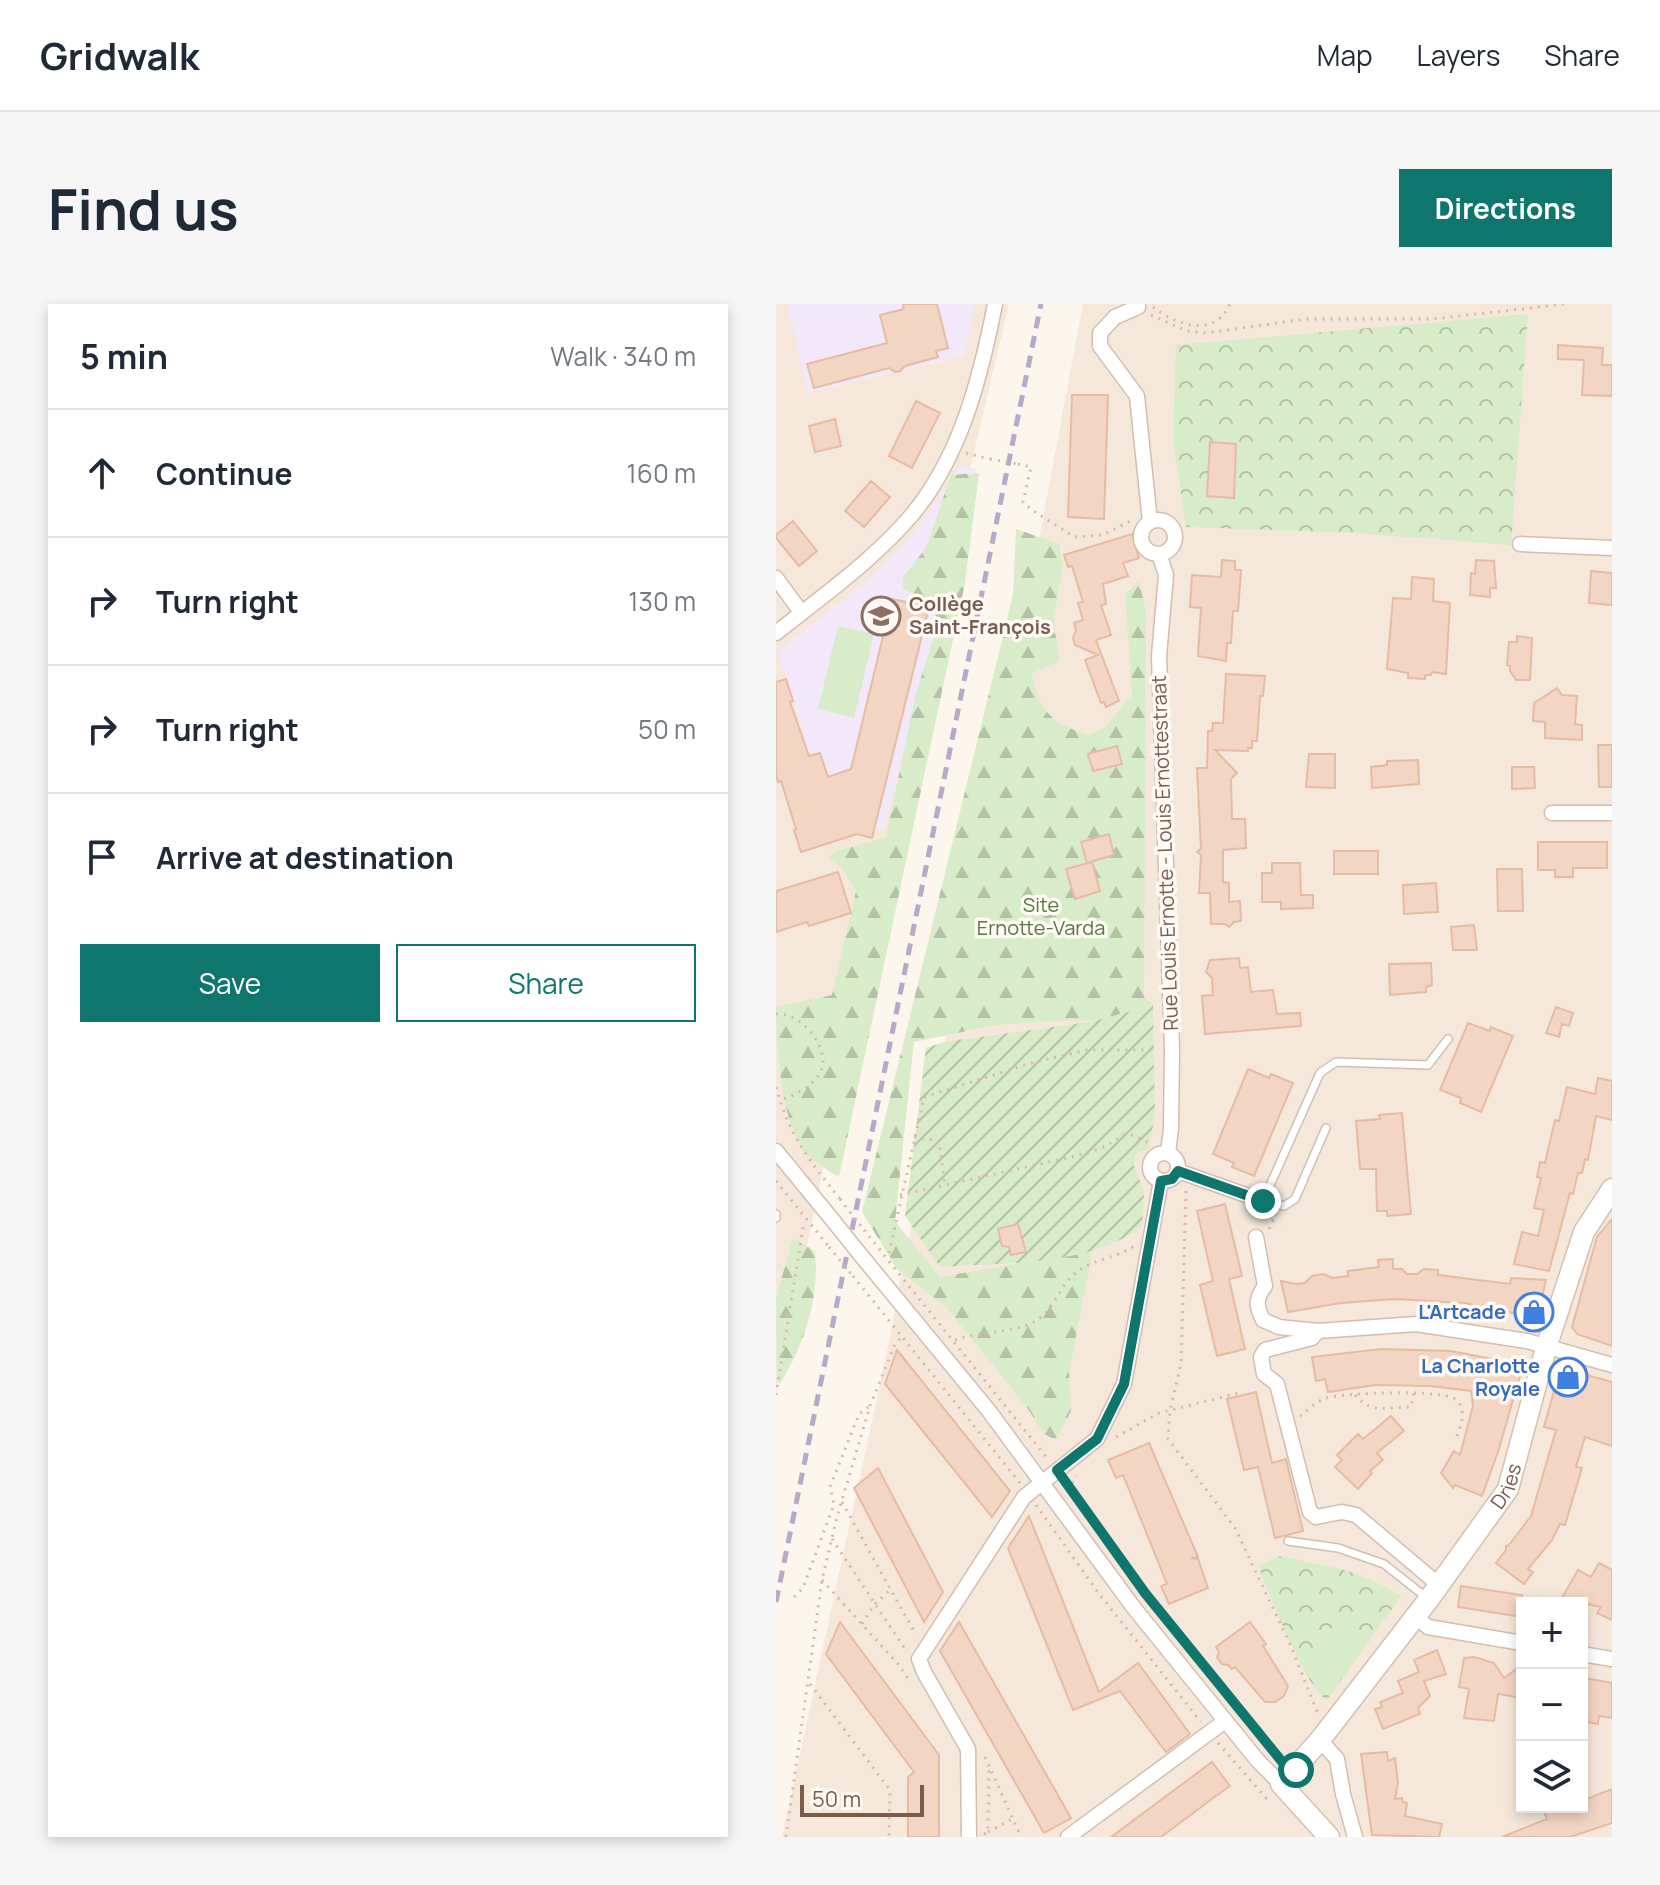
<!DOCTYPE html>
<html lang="en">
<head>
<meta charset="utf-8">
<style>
	body { margin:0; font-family:Manrope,sans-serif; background:#f6f6f7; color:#1f2937 }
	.controls { position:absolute; right:24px; bottom:24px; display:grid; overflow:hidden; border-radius:0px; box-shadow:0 4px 12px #0003 }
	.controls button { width:72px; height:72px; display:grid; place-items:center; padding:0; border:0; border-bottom:2px solid #e0e1e3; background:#fff; color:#1f2937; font:40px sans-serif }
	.scale { position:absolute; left:24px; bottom:20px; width:124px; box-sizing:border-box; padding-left:8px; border:4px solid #7a5c4d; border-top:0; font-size:22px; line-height:28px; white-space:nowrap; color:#7a5c4d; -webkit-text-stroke:6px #fffaf3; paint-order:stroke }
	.stop { position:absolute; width:24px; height:24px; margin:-18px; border:6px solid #0f766e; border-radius:50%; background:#fff }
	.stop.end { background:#0f766e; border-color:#fff; box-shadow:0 2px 8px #0008 }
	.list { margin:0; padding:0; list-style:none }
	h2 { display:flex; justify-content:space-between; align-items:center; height:104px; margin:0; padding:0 32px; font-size:34px }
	h2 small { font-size:26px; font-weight:400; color:#747a83 }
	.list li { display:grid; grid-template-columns:52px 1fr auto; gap:24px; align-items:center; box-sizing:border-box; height:128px; padding:0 32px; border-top:2px solid #e0e1e3 }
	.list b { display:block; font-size:30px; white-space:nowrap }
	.list em { font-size:26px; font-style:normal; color:#747a83 }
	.actions { display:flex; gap:16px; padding:24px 32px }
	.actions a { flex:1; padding:18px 0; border:2px solid #0f766e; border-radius:0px; text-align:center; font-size:28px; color:#0f766e }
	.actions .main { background:#0f766e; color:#fff }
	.icon { flex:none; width:44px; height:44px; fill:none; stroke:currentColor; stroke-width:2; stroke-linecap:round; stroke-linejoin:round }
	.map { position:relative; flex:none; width:836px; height:1533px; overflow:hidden; border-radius:0px }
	header { display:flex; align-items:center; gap:48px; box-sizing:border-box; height:112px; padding:0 40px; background:#fff; border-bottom:2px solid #e0e1e3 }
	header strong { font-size:38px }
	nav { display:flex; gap:44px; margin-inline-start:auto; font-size:28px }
	.intro { display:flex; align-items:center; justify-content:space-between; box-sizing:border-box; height:192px; padding:0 48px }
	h1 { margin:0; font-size:56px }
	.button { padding:20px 36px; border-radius:0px; background:#0f766e; color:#fff; font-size:28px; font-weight:700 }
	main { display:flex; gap:48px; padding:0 48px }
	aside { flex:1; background:#fff; border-radius:0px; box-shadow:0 4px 12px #0003 }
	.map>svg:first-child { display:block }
	.residential { fill:#f5e8da; fill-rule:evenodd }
	.education { fill:#f3e8fa }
	.forest { fill:url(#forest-firs) }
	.park { fill:url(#park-crowns) }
	.garden { fill:url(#garden-furrows) }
	.pitch { fill:#d8ecc9 }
	.building { fill:#f3d5c3; stroke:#e6bba3; stroke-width:2 }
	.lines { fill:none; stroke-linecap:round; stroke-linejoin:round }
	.lane-casing { stroke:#d1beb0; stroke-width:10 }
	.street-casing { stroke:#d1beb0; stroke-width:17 }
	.secondary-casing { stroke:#d6c0b0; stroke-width:23 }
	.path { stroke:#d9b8a5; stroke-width:3; stroke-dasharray:2 6; stroke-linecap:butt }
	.lane { stroke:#fff; stroke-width:7 }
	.street { stroke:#fff; stroke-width:14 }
	.secondary { stroke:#fff; stroke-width:20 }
	.rail { stroke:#b9a8c9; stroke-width:5; stroke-dasharray:12 8; stroke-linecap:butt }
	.street-bridge-casing { stroke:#d1beb0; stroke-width:17; stroke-linecap:butt }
	.path-bridge { stroke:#d9b8a5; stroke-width:3; stroke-dasharray:2 6; stroke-linecap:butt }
	.street-bridge { stroke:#fff; stroke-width:14 }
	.route { stroke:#0f766e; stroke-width:10 }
	.labels { text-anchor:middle; stroke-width:7; stroke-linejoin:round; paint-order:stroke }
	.education-label { font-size:20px; font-weight:bold; fill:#785e54; stroke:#fffaf3; text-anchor:start }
	.street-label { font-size:20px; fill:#7a5c4d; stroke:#fffaf3 }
	.park-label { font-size:20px; fill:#537a41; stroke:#fffaf3 }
	.shop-label { font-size:20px; font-weight:bold; fill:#366cbe; stroke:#fffaf3; text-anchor:end }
</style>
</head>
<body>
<header>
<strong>Gridwalk</strong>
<nav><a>Map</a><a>Layers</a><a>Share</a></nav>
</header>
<div class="intro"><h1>Find us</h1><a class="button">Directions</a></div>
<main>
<aside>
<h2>5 min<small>Walk · 340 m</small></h2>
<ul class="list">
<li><svg class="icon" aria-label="ahead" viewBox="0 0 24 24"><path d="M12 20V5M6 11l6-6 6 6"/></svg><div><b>Continue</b></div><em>160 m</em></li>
<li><svg class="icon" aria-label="right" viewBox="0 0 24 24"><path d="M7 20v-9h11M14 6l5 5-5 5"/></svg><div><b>Turn right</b></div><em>130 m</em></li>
<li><svg class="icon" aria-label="right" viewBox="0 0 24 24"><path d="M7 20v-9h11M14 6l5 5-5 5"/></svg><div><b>Turn right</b></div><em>50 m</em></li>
<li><svg class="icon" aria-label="arrive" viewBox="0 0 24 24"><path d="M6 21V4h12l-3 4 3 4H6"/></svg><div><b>Arrive at destination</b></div></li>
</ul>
<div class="actions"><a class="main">Save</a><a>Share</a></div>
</aside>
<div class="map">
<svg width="836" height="1533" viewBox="0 0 836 1533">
	<defs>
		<pattern id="forest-firs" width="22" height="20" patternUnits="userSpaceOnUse" patternTransform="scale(2)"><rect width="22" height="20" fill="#d8ecc9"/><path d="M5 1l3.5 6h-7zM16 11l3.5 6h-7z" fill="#b4c2a5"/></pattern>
		<pattern id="park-crowns" width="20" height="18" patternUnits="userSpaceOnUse" patternTransform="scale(2)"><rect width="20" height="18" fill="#d8ecc9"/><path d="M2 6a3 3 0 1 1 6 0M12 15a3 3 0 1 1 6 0" fill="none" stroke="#b4c2a5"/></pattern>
		<pattern id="garden-furrows" width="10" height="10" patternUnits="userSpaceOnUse" patternTransform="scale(2)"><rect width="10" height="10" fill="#d8ecc9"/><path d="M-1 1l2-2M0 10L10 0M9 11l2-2" fill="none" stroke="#b4c2a5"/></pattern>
	</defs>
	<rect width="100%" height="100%" fill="#fdf6ec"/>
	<!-- residential -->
	<path class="residential" d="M0 0H233L189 186 0 1091Z
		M307 0H836V1533H6L112 1043ZM746 1299H806V1503H746Z"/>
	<!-- education -->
	<path class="education" d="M11 0H199L188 52 32 89Z
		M185 161 201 165 108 526 54 515 2 348 92 276 140 227Z"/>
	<!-- forest -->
	<path class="forest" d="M203 169 189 279 63 873C53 867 40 860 32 852 5 823 0 742 0 703L56 691 80 587 66 564 52 555 60 547 110 533 140 389 161 323 159 302 127 284V273L150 244 175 171Z
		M240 225 283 240 287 263 278 314 283 357 255 370C266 409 274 419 313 431L328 424 356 391 349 290 363 277 370 307 368 692 377 701 319 717 293 716 220 721 138 738 119 917 164 973 317 946 293 1068 295 1107 280 1136 268 1130 250 1102 170 1003 121 965 86 908 237 291Z
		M17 934 39 947C44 994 28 1041 4 1080L1 1077 0 994Z"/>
	<!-- park -->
	<path class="park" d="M752 10 735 241 579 229 410 223 397 136 400 41Z
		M503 1252C550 1262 584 1265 625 1292L551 1396C529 1385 494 1289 482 1262Z"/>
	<!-- garden -->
	<path class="garden" d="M377 701 379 813 372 845 359 851 358 862 368 887 366 922C316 962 227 959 164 963L129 912 150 744 168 738 319 717Z"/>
	<!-- pitch -->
	<path class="pitch" d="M62 322 98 330 78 414 42 405Z
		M564 1313 594 1337 557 1385 527 1362Z"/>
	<!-- building -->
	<path class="building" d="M127 0H161L172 44 160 47 162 53 129 62 124 67 119 68 113 64 38 84 31 60 111 39 104 11 128 5Z
		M782 41 827 44 826 61H836V92L806 91 808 56 782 55Z
		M296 91H332L328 215 292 213Z
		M140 97 164 109 136 164 113 152Z
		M59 115 65 142 39 148 33 122Z
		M434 138 460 140 458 194 431 192Z
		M95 177 114 193 88 223 69 207Z
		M17 217 41 247 23 262 0 234V231Z
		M356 230 363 254 347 259 352 272 327 280 330 300 325 301 335 331 320 336 343 397 330 403 328 398 325 399 309 356 322 351 299 341 297 334 300 327 298 319 307 316 302 299 307 298 296 262 292 263 288 251Z
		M446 256 459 257V266H465L462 307H457L455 339H451L450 357 422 352 425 304 414 303 416 271 445 273Z
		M700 256 718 257 720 284H714V293L694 291 695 269 699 270Z
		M815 267 836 269V301L813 299Z
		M636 273 658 275 657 297 674 299 670 370 656 368 655 371H649V375L632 374V369L611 365 617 294 635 295Z
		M116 295 153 303 96 534 81 530 25 548 18 526 20 525 5 477 2 478 0 471V378L10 375 17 397 14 398 33 452 44 449 52 473 75 465Z
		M741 332 756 334 754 376H740L734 367V362L731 361 733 338H741Z
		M450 370 489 372 487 392H484L481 437H476V444H472V447L439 446 461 469 455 475 456 515H469L470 544 447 546V578L453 579V598L464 597 465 617 458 618 453 623 449 620H435L434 589H423L425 551 421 548 425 544 421 464H431L432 427H436L437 419H447Z
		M781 384 786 391 801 392 799 420 806 421V436L769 434V418L757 417 758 399Z
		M822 441H836V483H823Z
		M341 442 346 460 317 467 312 450Z
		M533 450H559V484L530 483Z
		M642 456 643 480 596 484 595 463 611 461V457Z
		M736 463H758L759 484 736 485Z
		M333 530 338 551 311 559 305 538Z
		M762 538H831V564H797V573H779V566H762Z
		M558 547H602V570H558Z
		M316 558 324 587 299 595 290 565Z
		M496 559H524L525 591H537V604L505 605V598H486V569H496Z
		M721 565H746L747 607H722Z
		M62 568 75 609 33 622 31 618 0 628V587Z
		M660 579 662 608 628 610 627 581Z
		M698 621 701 646H677L675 623Z
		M463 654 464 664 472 663 475 688 497 686 501 710 524 709 525 722 429 730 426 692 437 691 436 674 430 668 434 656Z
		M655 659 656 681 650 683V688L614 691 613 660Z
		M780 703 797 709 793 722 786 720 783 733 770 729Z
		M692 719 714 727 715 723 737 732 705 808 684 799 685 794 664 786Z
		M472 765 493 774 495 770 517 779 478 872 456 863 458 859 437 850Z
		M822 774 836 777V816L820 812 812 856 809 855 806 869H802L797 890 794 889 773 967 738 960 746 928 762 932 768 906 758 904 765 874 761 873 764 858 769 859 779 816 783 817 791 783 819 790Z
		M626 809 635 910 611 912V907H601L600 865H584L580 817 604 815 603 811Z
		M449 900 466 972 453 975 469 1045 441 1052 424 981 437 977 421 907Z
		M836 915V1042L801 1030 796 1023 821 933Z
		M242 920 250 948 235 951 233 943 226 942 222 925Z
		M617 955V965H626L631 970H641L648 965 662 966V971L734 980 735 974 770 976 761 1014 689 999 619 995 565 999 512 1008 505 977 520 980 529 979 536 972 547 970 557 974 572 972V967L603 963 602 956Z
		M605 1045 675 1047 747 1061 723 1145 706 1192 679 1181 677 1184 665 1169 678 1147 684 1151 697 1102 695 1087 654 1082 599 1081 552 1088 549 1075 540 1077 536 1053Z
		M121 1046 234 1187 216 1213 109 1080Z
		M793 1066 836 1078V1142L809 1133 800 1163 806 1164 789 1221 784 1220 776 1236 752 1265 757 1268 748 1280 720 1259 730 1246V1242L733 1241 755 1212 780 1126 768 1123 782 1072Z
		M480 1088 496 1159 510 1155 527 1227 499 1234 482 1163 468 1166 451 1095Z
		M615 1112 628 1127 601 1149 607 1156 594 1167 596 1169 582 1185 559 1163 566 1156 561 1151 582 1130 587 1135Z
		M373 1139 422 1253 415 1254 422 1255 432 1284 393 1300 385 1282 391 1280 347 1171 340 1174 332 1156Z
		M102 1164 167 1288 148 1318 78 1184Z
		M253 1212 323 1388 362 1359 414 1430 390 1448 344 1387 297 1406 232 1244Z
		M823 1259 836 1266V1316L821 1309 825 1303 806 1299H783L802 1266 815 1273Z
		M685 1282 746 1291V1313L682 1303Z
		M64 1318 163 1451V1533H132V1473L138 1468 50 1350Z
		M183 1318 295 1514 268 1529 164 1347Z
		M474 1318 490 1340 487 1342 512 1382 508 1392 499 1398H489L459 1363 456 1365 452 1361 446 1360 441 1353 443 1348 440 1343Z
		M661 1346 670 1370 648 1377 654 1392 642 1404 644 1410 607 1425 599 1405 606 1403 604 1398 627 1389 622 1377 643 1368 638 1356Z
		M698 1353 718 1359 728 1374 746 1361V1394L722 1390 718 1417 688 1414 693 1385 683 1383 688 1354Z
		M809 1374 836 1379V1414L823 1412 822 1420 806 1417V1376Z
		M611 1448 612 1457 619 1454 622 1479 619 1495 626 1494 627 1498 631 1499 629 1512 666 1520 663 1533 596 1531 585 1450Z
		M436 1458 454 1482 440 1492 385 1533H335Z
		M836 1485V1519L794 1533H726L771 1515 766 1503H810L808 1496Z"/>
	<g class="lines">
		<defs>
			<path id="lane" d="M550 824 519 895 508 902 487 897 544 769 560 758 652 761 672 735
				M0 910V914
				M512 1237 562 1244 608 1260 651 1294"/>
			<path id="street" d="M362 0V3L339 13 324 29V42L361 92 374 218
				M365 233a17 17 0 1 1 34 0a17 17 0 1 1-34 0Z
				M744 240 836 244
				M383 250 390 271 383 352 396 746 395 824 392 849
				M0 274 25 308
				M0 329C43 295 89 262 126 222 182 163 204 77 219 0
				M776 509H836
				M0 847 59 919
				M374 863a14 14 0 1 1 28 0a14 14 0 1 1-28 0Z
				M402 867 487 897
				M480 933 489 982C479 995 480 1002 487 1016L503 1023 542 1027 640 1020 751 1037 836 1061
				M83 949 213 1107 358 1304 482 1457 505 1480
				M542 1027 536 1034 489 1046 485 1053 488 1070 501 1080 534 1208 540 1213 566 1208 580 1211 663 1281
				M639 1312 652 1323 746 1339
				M806 1350 836 1355
				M544 1436 561 1455 567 1490 579 1533
				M193 1533 192 1445 148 1368 143 1355 248 1193 321 1135 348 1080 385 877
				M292 1533 449 1417"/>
			<g id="secondary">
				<path id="s1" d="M553 1533 505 1480 544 1436 653 1295 732 1185 770 1044 808 928 836 885"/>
			</g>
		</defs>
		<!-- lane casing -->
		<use href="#lane" class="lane-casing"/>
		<!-- street casing -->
		<use href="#street" class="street-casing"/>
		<!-- secondary casing -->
		<use href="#secondary" class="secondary-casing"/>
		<!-- path -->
		<path class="path" d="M377 3C401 22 439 34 454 0
			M375 11 411 27 431 29 529 15H657L789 0
			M190 149 214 155
			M242 160 255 163 247 198C260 211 281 221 298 233L326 231 359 215
			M0 710C22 708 46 735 47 756 48 776 23 790 7 795
			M0 783C14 833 33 856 64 895
			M138 833 163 837 169 883
			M0 877 53 943
			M410 887 405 1060 394 1106 392 1135 459 1224 514 1340 542 1410
			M124 891 300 852C309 849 319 847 327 843 353 830 346 824 376 841
			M493 925 500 910
			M88 926 271 1154
			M113 949 148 793 259 758 311 746H380
			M77 972 244 1179
			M179 1036C203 1027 234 1030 258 1018 277 1008 282 985 297 971 318 953 338 956 358 942
			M0 1091 28 918
			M579 1091C597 1111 610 1103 635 1103L638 1089
			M524 1112C532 1106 541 1097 550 1094 567 1089 667 1085 679 1095 692 1105 685 1122 680 1134
			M340 1133 383 1109 467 1088
			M290 1179 369 1289 503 1455
			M296 1179 301 1172
			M66 1198 140 1331
			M260 1201 324 1291 425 1418
			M56 1235 131 1348
			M46 1276 122 1360 135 1379
			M18 1293 27 1284 58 1200 54 1183 83 1110 94 1102
			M86 1320 98 1301 114 1286
			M34 1380 114 1486 113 1533
			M442 1439 490 1494 493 1493
			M209 1453 245 1533
			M212 1528 236 1515
			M208 1530 212 1528 213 1464
			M10 1533 46 1276 61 1213 94 1102 119 1040 127 1032"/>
		<!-- lane -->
		<use href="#lane" class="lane"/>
		<!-- street -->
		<use href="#street" class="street"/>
		<!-- secondary -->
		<use href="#secondary" class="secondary"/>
		<!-- rail -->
		<path class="rail" d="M0 1298 265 0"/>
		<defs>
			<path id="street-bridge" d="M59 919 83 949"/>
		</defs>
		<!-- street-bridge casing -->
		<use href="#street-bridge" class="street-bridge-casing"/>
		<!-- path-bridge -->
		<path class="path-bridge" d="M214 155 242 160
			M64 895 88 926
			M53 943 77 972"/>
		<!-- street-bridge -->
		<use href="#street-bridge" class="street-bridge"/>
	</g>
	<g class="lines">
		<!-- route -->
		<path class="route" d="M487 897 402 867 396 875 385 877 348 1080 321 1135 281 1166 369 1289 516 1470 520 1466"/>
	</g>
	<!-- icons -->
	<defs>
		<symbol id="school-ring" viewBox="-11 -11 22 22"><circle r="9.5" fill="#fffaf3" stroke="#8d6e63" stroke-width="1.5"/><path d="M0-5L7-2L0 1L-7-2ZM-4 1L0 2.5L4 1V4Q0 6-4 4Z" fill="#8d6e63"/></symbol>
		<symbol id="shop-ring" viewBox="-11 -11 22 22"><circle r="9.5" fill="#fffaf3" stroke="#3f7fe0" stroke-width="1.5"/><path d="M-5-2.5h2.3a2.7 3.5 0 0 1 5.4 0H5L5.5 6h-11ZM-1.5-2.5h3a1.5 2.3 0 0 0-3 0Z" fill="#3f7fe0"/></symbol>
	</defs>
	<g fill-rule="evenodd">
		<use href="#school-ring" x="83" y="290" width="44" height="44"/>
		<use href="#shop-ring" x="736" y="986" width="44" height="44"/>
		<use href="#shop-ring" x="770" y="1051" width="44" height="44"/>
	</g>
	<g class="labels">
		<!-- education labels -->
		<g class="education-label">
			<text x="133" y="307">Collège<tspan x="133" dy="23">Saint-François</tspan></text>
		</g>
		<!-- street labels -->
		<g class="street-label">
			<text transform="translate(389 549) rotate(-92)" y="7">Rue Louis Ernotte - Louis Ernottestraat</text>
			<text dy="7" stroke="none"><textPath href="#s1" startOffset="446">Dries</textPath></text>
		</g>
		<!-- park labels -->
		<g class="park-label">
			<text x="265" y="608">Site<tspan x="265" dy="23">Ernotte-Varda</tspan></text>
		</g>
		<!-- shop labels -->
		<g class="shop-label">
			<text x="730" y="1015">L'Artcade</text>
			<text x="764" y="1069">La Charlotte<tspan x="764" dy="23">Royale</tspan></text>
		</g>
	</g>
</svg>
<div class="controls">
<button>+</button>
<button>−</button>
<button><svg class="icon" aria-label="layers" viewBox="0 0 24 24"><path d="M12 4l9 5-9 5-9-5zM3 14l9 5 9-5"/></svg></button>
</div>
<div class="scale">50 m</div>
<div class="stop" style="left:520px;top:1466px"></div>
<div class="stop end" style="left:487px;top:897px"></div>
</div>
</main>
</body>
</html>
